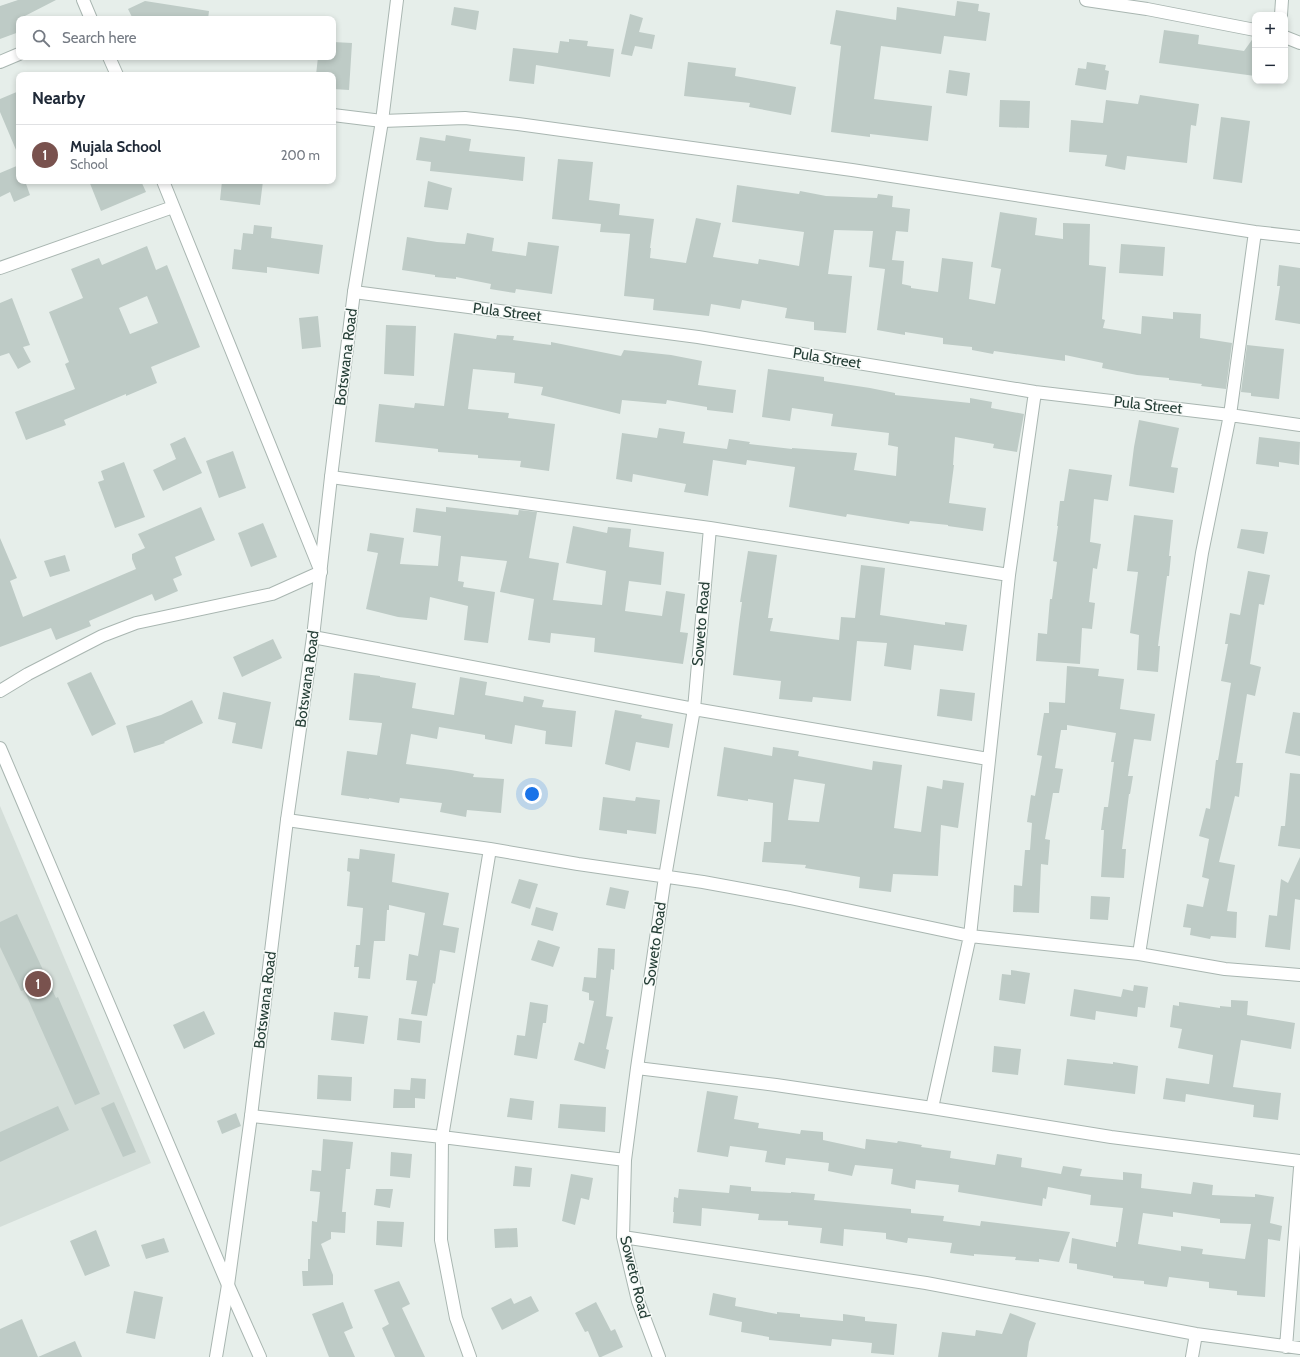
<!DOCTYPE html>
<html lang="en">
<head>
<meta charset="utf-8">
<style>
	body { margin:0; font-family:Cabin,sans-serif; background:#f2f2f3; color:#1f2937 }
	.controls { position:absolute; right:12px; top:12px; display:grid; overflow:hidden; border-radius:8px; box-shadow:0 2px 6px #0003 }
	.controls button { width:36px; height:36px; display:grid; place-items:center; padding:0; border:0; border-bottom:1px solid #e0e1e3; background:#fff; color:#1f2937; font:20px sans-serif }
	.you { position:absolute; left:532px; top:794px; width:14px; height:14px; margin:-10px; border:3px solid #fff; border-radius:50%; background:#1a73e8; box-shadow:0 0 0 6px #1a73e833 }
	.badge { display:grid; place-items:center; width:26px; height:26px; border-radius:50%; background:#79524e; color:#fff; font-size:13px; font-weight:700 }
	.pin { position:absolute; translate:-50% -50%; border:2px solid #fff; box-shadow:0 1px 4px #0006 }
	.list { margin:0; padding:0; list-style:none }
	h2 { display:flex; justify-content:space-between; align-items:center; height:52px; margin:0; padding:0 16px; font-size:17px }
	h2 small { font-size:13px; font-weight:400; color:#747a83 }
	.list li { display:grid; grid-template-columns:26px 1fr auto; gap:12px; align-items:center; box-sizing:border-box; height:60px; padding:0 16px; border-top:1px solid #e0e1e3 }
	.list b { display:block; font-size:15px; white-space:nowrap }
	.list p { margin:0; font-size:13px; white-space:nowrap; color:#747a83 }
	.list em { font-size:13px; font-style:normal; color:#747a83 }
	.icon { flex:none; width:22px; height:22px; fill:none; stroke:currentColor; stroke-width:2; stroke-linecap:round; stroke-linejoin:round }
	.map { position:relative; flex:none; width:1300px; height:1357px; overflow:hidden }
	.search { position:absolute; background:#fff; box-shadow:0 2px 6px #0003; left:16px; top:16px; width:320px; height:44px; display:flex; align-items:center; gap:10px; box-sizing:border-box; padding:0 14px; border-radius:8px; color:#747a83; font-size:15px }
	.panel { position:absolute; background:#fff; box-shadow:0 2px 6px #0003; left:16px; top:72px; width:320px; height:112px; border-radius:8px }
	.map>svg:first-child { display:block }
	.built { fill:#d4ded9 }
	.building { fill:#becbc6; fill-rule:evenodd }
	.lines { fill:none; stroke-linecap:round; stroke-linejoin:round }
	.minor-casing { stroke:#a9b6b1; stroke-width:14 }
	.tertiary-casing { stroke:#a9b6b1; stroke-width:14 }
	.minor { stroke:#fff; stroke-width:12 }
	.tertiary { stroke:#fff; stroke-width:12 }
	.labels { text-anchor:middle; stroke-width:3; stroke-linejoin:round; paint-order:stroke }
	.street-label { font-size:15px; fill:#263f37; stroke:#f7faf8 }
</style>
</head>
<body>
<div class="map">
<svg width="1300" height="1357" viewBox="0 0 1300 1357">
	<rect width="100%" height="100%" fill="#e6eeea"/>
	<!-- built -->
	<path class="built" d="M0 806 151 1163 0 1227Z"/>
	<!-- building -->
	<path class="building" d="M18 0H56L19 19V32L0 39V6Z
		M145 1 209 11 208 19H133L128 9Z
		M957 1 979 4 978 11 990 13 986 41 944 36 941 54 881 46 874 99 932 106 928 141 870 134V137L831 132 841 46 830 44 836 10 896 20 897 7 955 16Z
		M454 7 479 11 476 30 451 25Z
		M630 14 643 18 639 32 655 35 652 49 635 46 632 56 621 54Z
		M1164 30 1199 35 1198 44 1244 51 1254 37H1255V76L1159 63Z
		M569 39 588 41 587 46 614 49 610 77 536 65 534 84 509 81 513 48 558 53 560 41 569 42Z
		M333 42 352 43 349 90 333 89V75H316L318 57H333Z
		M688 62 736 68 735 76 796 87 791 115 749 107 750 103 684 96Z
		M1087 62 1106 65 1105 70 1109 71 1106 90 1075 85 1078 68 1086 69Z
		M949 70 970 73 967 96 946 93Z
		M19 91V157L0 112V99Z
		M1140 95 1199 104 1196 126 1191 125 1187 163 1127 156 1125 170 1105 166 1107 155 1069 152 1071 120 1103 123 1106 100 1138 104Z
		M1000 100 1030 101 1029 128 999 127Z
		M1221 117 1250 121 1242 183 1213 179Z
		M446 135 471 139 469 151 525 157 523 181 430 171 431 162 416 160 420 137 445 141Z
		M558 159 593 162 589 200 620 204 619 215 654 219 650 248H651L650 258 686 263 696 218 721 223 713 257 758 264 759 259 799 266 804 232 732 222 737 185 799 194 800 191 826 196 877 198 878 194 893 196 892 207 910 209 908 232 896 231 892 260 904 261 902 284 911 286V288L938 292 942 258 973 262 969 299 995 304 1001 269 991 267 1000 212 1037 218 1035 235 1063 239V223L1090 224 1089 265 1106 267 1102 319 1105 320 1103 328 1141 334 1142 316 1173 319V312L1201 314 1200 338 1232 343 1226 389 1201 386 1202 384 1169 380V378L1137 375 1102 368 1103 363 1065 355V361L994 351 993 354 972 350V347L943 344V338L905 332V335L877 330 885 269 869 267 873 231 834 230 828 274 852 276 846 333 814 330V322L785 318 787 308 742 300 740 309 711 304 709 316 653 310 654 299 624 296 630 234 600 232 601 224 552 219Z
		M19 165V181H25L30 195 14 202 10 192 0 197V173Z
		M89 181H141L146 192 101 211Z
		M222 181H263L260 205 220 200Z
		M428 181 452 188 448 210 424 207Z
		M254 225 272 227 271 238 323 245 319 274 267 267V273L232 269 234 249 241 250 243 233 253 234Z
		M467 233 494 238 492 251 526 256 528 242 559 246 552 294 516 289 515 293 490 289 491 284 456 277V279L435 277V275L402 270 407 237 437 242 465 244Z
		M1121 244 1165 247 1163 276 1119 273Z
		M147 246 156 270 167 265 200 347 151 367 157 383 126 396V394L64 420 66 425 26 440 15 412 75 389 65 364 69 362 49 312 83 298 71 269 99 258 102 265ZM147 296 158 323 130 334 119 308Z
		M1279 265 1300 268V324L1275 320 1280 286H1277Z
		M12 298 30 345 23 347 31 362 18 369 9 353 0 356V303Z
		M318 316 321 347 302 349 299 318Z
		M386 325 416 326 414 376 384 374Z
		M454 333 496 339 497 335 514 336 513 340 551 345V342L621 356 624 350 671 355 702 361 698 385 736 390 733 413 707 410V407L667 400 666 404 622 400 620 414 541 395 543 387 514 383 515 373 473 369 468 409 509 413 508 418 555 424 549 471 520 467 521 461 478 458V455L438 452V449L375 442 379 404 414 408 415 403 444 406Z
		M1247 345 1284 349 1279 399 1251 396V393L1241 392Z
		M768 369 824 377V381L870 388 895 393V395L970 403V398L992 402 991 408 1024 414 1017 452 993 448 994 444 955 437 953 465H954L949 503 986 508 983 531 948 526V525L910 521 909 524 847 514 846 517 789 507 795 467 747 460 746 465 713 460 708 496 684 492 686 484 633 474 632 482 616 479 622 433 657 438 659 428 685 432 683 443 727 449 729 439 750 442 749 444 792 449V448L857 453 854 470 896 476 898 447 888 445 889 433 831 426 833 414 792 408 790 421 762 417Z
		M1139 420 1179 428 1171 467 1178 468 1174 493 1129 486 1134 447Z
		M185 437 202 473 163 491 153 470 176 459 170 444Z
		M1259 437 1300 442 1299 465 1279 462V467L1256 464Z
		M233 451 246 488 219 498 206 461Z
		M124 462 145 517 115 528 98 482 104 480 101 471Z
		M1069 469 1112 475 1108 501 1094 499 1090 542 1101 544 1097 569 1093 568 1089 602 1095 603 1092 629 1082 628 1080 664 1036 661 1038 633 1047 634 1050 599H1052L1057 562 1053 561 1058 526H1057L1060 501H1064Z
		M201 507 215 540 175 557 182 575 173 579 178 591 155 601 152 594 89 621 91 626 56 640 51 628 0 647V538L17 578 10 581 23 617 136 569 132 559V554L145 548 138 534Z
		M446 507 518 515 519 510 537 512 529 558 559 563 553 600 602 605 606 571 566 563 573 526 607 533 608 527 631 529 629 547 664 552 661 585 629 581 625 611 662 616 666 591 685 594 680 632 688 633 683 664 594 652 595 638 551 633 550 643 528 640 534 599 500 592 507 561 461 556 458 581 464 582 463 587 495 592 488 643 464 640 468 606 430 597 427 620 398 617 366 609 378 553 367 551 370 533 404 538 400 564 438 566 441 536 413 532 416 508 446 512Z
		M1134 515 1173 520 1169 556H1171L1169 576H1167L1158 646H1160L1158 672 1137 670 1139 635 1130 633 1138 572 1127 571Z
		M263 523 277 557 251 567 238 533Z
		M1241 529 1268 532 1264 554 1237 548Z
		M748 551 777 555 768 618H773L770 631 839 640 841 617 855 618 861 565 885 568 880 615 945 625V622L967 625 963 651 914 645 911 670 884 666 887 643 857 641 851 701 813 697 812 702 779 699 781 681 733 675 739 624 742 602H740Z
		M65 555 70 571 50 577 44 561Z
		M1248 571 1270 575 1264 605 1259 604 1250 664 1261 667 1255 696 1247 694 1236 763H1243L1239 797 1235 796 1219 862 1235 865 1227 911 1237 912 1236 938 1211 936 1210 939 1190 935 1191 928 1183 927 1187 904 1203 907 1209 879 1202 877 1209 839 1199 836 1206 808 1210 809 1216 760H1218L1231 683 1221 681 1228 644H1225L1230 613 1240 615Z
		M273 639 282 658 242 677 233 657Z
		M1067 666 1099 669 1098 676 1124 679 1120 709 1155 714 1151 741 1134 739 1128 776H1133L1130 794H1129L1122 849H1126L1124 878 1101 877 1104 830H1101L1104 807H1108L1114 762H1111L1116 733 1067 725V730H1061L1055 768 1063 769 1059 793H1053L1045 839 1050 840 1048 865 1041 864 1039 913 1013 912 1014 885 1022 886 1025 850H1030L1032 823 1027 822 1031 795 1035 796 1042 756 1037 755 1044 713H1049V702L1065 703Z
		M91 672 116 724 92 736 67 683Z
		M354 673 380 676V677L416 683 412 708 454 715 460 677 487 682 485 695 523 702 524 696 544 700 542 707 576 711 572 747 545 744 546 731 515 725 512 744 485 739V735L439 727 437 739 411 734 406 764 451 770 474 774 473 777 504 779 501 813 467 810 466 817 440 812 442 803 400 798 399 803 369 798V799L341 795 347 751 377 755 382 723 349 720Z
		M940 689 975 693 972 721 937 716Z
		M223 692 271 702 262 749 232 743 236 723 218 719Z
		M192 700 203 723 164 742 165 743 134 753 126 726 161 715Z
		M615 710 642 715 641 718 673 724 669 748 636 742 630 771 605 764Z
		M1293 712 1300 713V756L1285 753Z
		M724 747 772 756 773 747 799 751 798 756 872 770 873 761 902 765 894 828 921 832 927 786 942 789 943 780 964 783 958 828 941 825 938 876 893 874 891 892 859 888 860 877 805 868 806 865 762 862 764 842H771L773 803 748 799V801L717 796ZM794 779 825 784 819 822 788 820Z
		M1290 773 1300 774V849L1278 846 1281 826H1285Z
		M603 797 635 801 636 797 660 800 656 834 627 830V834L599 830Z
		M360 849 395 854 392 882 449 893 443 925 459 928 455 953 440 950 435 984 433 983 427 1016 411 1014 417 981 406 980 409 954 418 956 425 913 389 905V910H387L385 941H374L370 979 358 978 359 967H354L356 945H360L363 908 347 906 350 872 347 871 348 858 359 859Z
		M1300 857V900L1295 899 1290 950 1265 947 1269 915 1277 916 1281 879 1288 883Z
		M519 879 538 884 530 909 511 903Z
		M610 887 629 891 625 909 606 905Z
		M1091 896 1110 897 1108 920 1090 919Z
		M536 907 558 913 553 931 531 925Z
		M17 914 56 998 58 997 100 1094 75 1105 24 990 21 991 0 947V922Z
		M538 940 560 947 553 967 531 960Z
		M598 948 615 949 614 970 611 969 606 1016 613 1017 606 1049 609 1050 605 1069 574 1060 579 1042 584 1044 594 1001 589 1000V993L582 991 584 977 596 978Z
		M1011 970 1030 973 1025 1004 999 1000 1002 974 1011 975Z
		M1134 985 1148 987 1145 1008 1138 1007 1137 1017 1096 1011 1095 1020 1070 1016 1074 989 1121 997 1123 989 1133 991Z
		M1231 1000 1248 1001 1247 1015 1295 1023 1291 1049 1241 1040 1233 1087 1281 1093 1278 1120 1253 1117 1254 1105 1186 1094 1185 1102 1163 1099 1166 1078 1209 1084 1213 1055 1178 1048 1182 1029 1170 1027 1173 1005 1179 1006V1002L1220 1008V1006L1231 1007Z
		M530 1002 548 1005 546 1023H543L537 1059 514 1055 517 1035 525 1036Z
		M204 1011 215 1034 184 1049 173 1025Z
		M334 1012 368 1016 364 1044 331 1040Z
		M399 1018 422 1021 420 1043 397 1040Z
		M994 1046 1021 1049 1018 1075 992 1072Z
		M1067 1059 1113 1064V1062L1138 1066 1135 1094 1064 1085Z
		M318 1075 352 1077 351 1101 317 1099Z
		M411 1078 426 1079 425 1099 415 1098V1108H393L394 1089 410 1090Z
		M707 1091 738 1096 734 1119 759 1123 758 1128 800 1134 801 1130 823 1132V1140L865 1149 866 1139 897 1143 898 1141 922 1145 921 1147 951 1151 950 1158 995 1165 997 1154 1022 1158 1021 1167 1061 1174 1063 1166 1082 1169 1080 1176 1123 1180V1172L1142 1174 1141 1188 1191 1194 1193 1182 1213 1185 1212 1195 1255 1197V1194L1274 1197 1270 1223 1282 1226 1280 1241 1268 1239 1265 1297 1237 1295V1291L1209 1288V1282L1169 1277 1167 1287 1144 1284V1281L1113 1278V1276L1077 1269V1264L1069 1263 1072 1238 1116 1247V1242H1118L1123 1208 1090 1205 1091 1195 1048 1187 1046 1199 1043 1198 1042 1206 958 1192 959 1185 916 1180 915 1189 891 1184 893 1169 855 1165 852 1176 828 1171 829 1163 786 1158 785 1165 765 1162 767 1151 730 1146 728 1157 697 1152ZM1173 1212 1220 1219V1223L1251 1224 1245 1259 1202 1254 1203 1249 1181 1246V1251L1138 1244 1143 1213 1173 1217Z
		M510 1098 534 1101 532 1120 507 1117Z
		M114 1102 136 1152 123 1157 101 1108Z
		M560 1104 606 1107 605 1132 558 1128Z
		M58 1106 69 1130 0 1162V1132Z
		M236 1113 241 1126 222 1134 217 1121Z
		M323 1139 353 1142 350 1169H346L342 1212H346L345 1233 331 1232V1239L321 1244 333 1275V1285L303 1286 302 1271H308V1259H310L312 1221 317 1222 320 1192 310 1191 312 1170 321 1171Z
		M391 1152 412 1154 410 1178 390 1176Z
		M515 1166 532 1168 530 1187 513 1186Z
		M571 1174 593 1178 589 1200 581 1198 575 1225 562 1221Z
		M730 1185 751 1187V1191L791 1193V1192L815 1194 814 1200 911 1209V1213L944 1216 943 1221 980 1226 981 1221 1070 1232 1059 1262 1039 1259V1262L1015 1260 1016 1257 974 1254V1256L950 1253 952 1243 908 1238 907 1243 886 1239V1233L844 1229 843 1246 820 1243 822 1228 788 1225V1221L758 1220 759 1214 702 1208 701 1226 673 1223 674 1212H673L674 1197 678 1198 679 1189 729 1193Z
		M376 1189H393L390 1208 374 1205Z
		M377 1221 404 1222 402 1247 376 1245Z
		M517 1228 518 1247 495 1248 494 1229Z
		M96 1230 110 1266 85 1276 70 1241Z
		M164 1238 169 1252 146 1259 141 1245Z
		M399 1281 410 1304 402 1308 425 1357H395L382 1328 389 1324 374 1290Z
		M134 1291 163 1297 155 1339 126 1333Z
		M713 1293 736 1298 735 1306 777 1314V1312L800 1314V1317L843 1321V1314L865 1317V1321L897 1324 894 1355 871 1353 872 1343 832 1339 831 1346 769 1340V1337L741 1332 742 1322 709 1315Z
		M531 1296 539 1311 502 1330 491 1308 511 1298 514 1304Z
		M343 1302 353 1328 344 1332 355 1357H329L312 1314Z
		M596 1302 611 1331 615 1329 623 1347 601 1357H599L588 1331 585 1332 575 1313Z
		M1010 1313 1036 1323 1029 1342 1027 1357H938L942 1332 975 1336 976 1330 1002 1334Z
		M22 1319 38 1357H0V1329Z
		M75 1341 82 1357H38Z"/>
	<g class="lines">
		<defs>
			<path id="minor" d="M83 0 91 19
				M1086 0 1147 9 1255 30
				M1281 15 1282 0
				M1285 37 1300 43
				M109 57 117 75
				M0 62 19 54
				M333 115 382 121 465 118 518 124 852 170 1255 232 1300 237
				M0 268 173 207
				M354 292 698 337 1035 392 1230 415 1300 425
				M1035 392 1009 575 970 936 932 1108 1111 1137 1300 1161
				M331 477 710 528 1009 575
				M313 637 694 709 988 759
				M0 691 28 674 102 636 136 623 272 594 321 572 163 181
				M0 748 228 1285 260 1357
				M287 820 490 849 578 864 703 882 790 898 970 936 1139 954 1225 969 1300 975
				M1139 954 1202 553 1230 415 1255 232
				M637 1068 776 1085 932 1108
				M251 1116 442 1137 625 1160
				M623 1237 926 1283 1196 1334 1300 1348
				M1286 1347 1300 1168
				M470 1357 456 1318 441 1240 442 1137 490 849
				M659 1357 638 1301 623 1237 625 1160 637 1068 665 877 694 709 710 528
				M1192 1357 1196 1334"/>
			<path id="tertiary" d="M216 1357 228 1285 251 1116 287 820 313 637 331 477 354 292 382 121 397 0"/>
		</defs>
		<!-- minor casing -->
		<use href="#minor" class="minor-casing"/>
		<!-- tertiary casing -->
		<use href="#tertiary" class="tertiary-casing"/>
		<!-- minor -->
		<use href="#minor" class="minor"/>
		<!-- tertiary -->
		<use href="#tertiary" class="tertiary"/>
	</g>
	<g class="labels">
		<!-- street labels -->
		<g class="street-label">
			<text transform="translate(507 312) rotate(7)" y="5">Pula Street</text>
			<text transform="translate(346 357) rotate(-83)" y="5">Botswana Road</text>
			<text transform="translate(827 358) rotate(9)" y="5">Pula Street</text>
			<text transform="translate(1148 405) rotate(6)" y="5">Pula Street</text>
			<text transform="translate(701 624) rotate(-85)" y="5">Soweto Road</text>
			<text transform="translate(307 679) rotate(-82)" y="5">Botswana Road</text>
			<text transform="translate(655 944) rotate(-82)" y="5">Soweto Road</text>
			<text transform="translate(265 1000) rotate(-83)" y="5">Botswana Road</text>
			<text transform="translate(635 1277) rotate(76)" y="5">Soweto Road</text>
		</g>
	</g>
</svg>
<div class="controls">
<button>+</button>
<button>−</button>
</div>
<div class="you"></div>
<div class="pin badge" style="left:38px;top:984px">1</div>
<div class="search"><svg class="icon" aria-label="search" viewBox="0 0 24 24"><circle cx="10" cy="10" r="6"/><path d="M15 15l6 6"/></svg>Search here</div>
<section class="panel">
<h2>Nearby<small></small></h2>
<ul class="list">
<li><span class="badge">1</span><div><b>Mujala School</b><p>School</p></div><em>200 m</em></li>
</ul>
</section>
</div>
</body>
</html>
